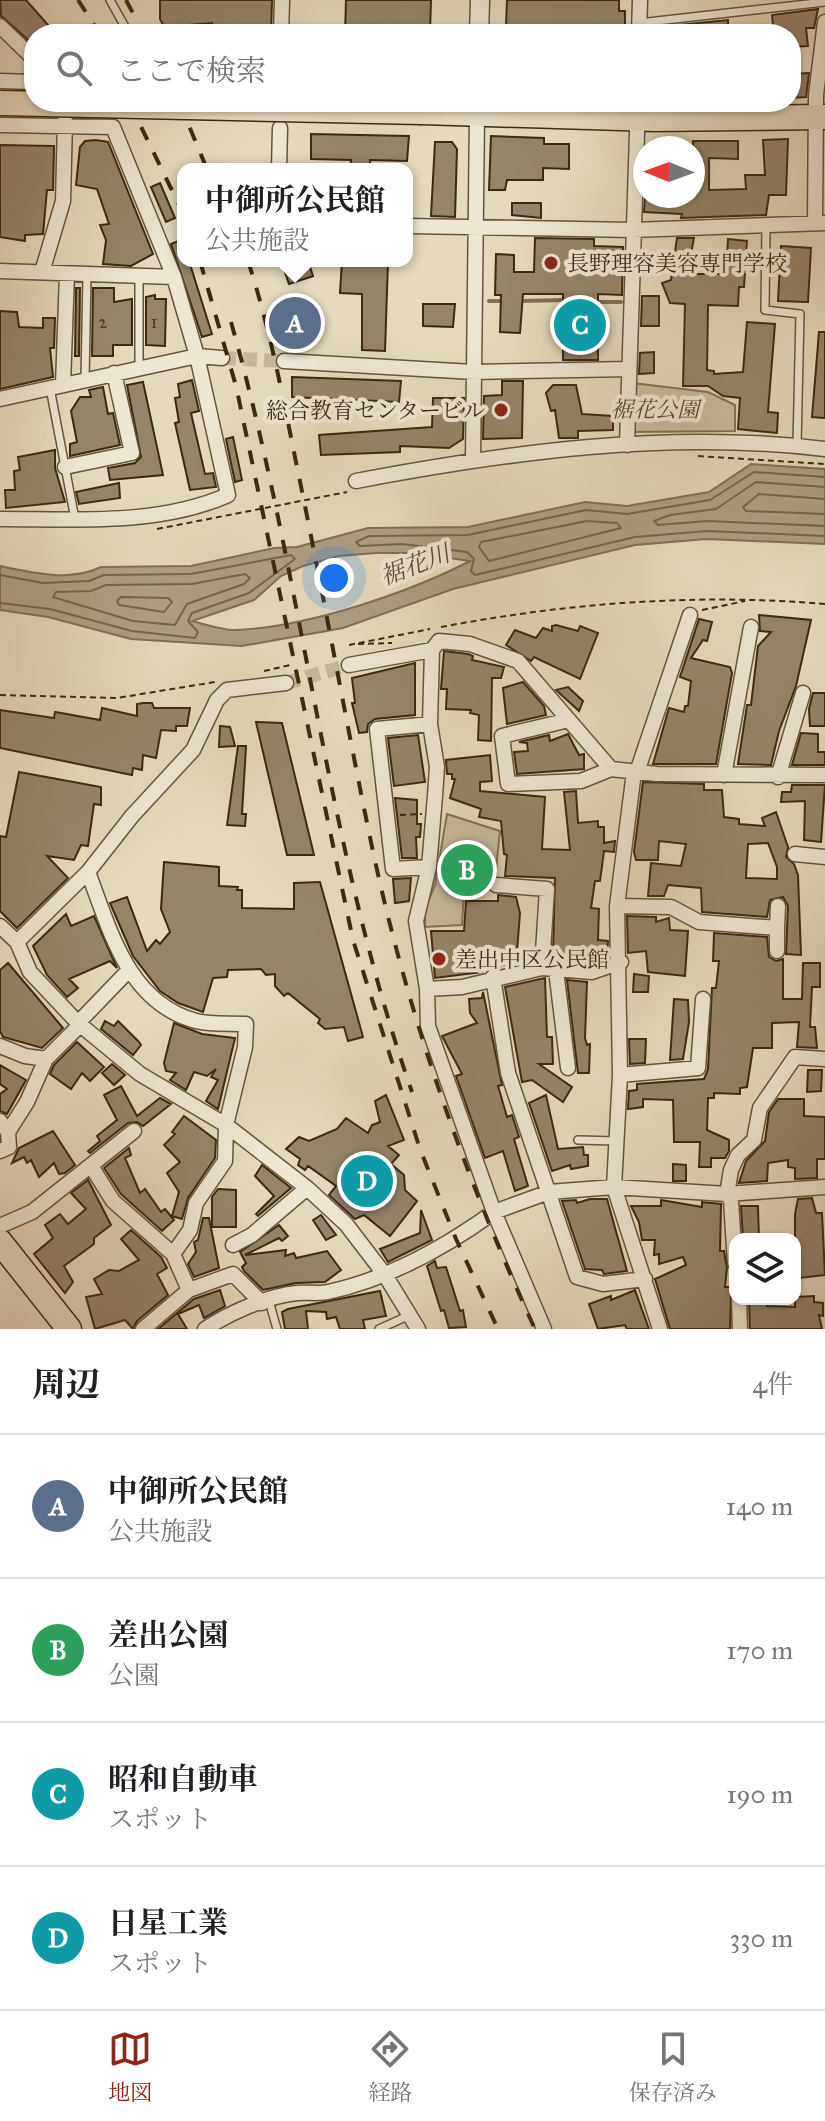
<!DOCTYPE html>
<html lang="ja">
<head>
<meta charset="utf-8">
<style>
	body { margin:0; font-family:"IM FELL Great Primer","Noto Serif JP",serif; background:#f6f6f6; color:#202124 }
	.controls { position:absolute; right:24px; bottom:24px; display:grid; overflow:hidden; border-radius:16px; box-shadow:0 2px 6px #0004 }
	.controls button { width:72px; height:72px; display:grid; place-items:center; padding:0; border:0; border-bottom:2px solid #e0e0e0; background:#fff; color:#202124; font:40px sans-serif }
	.compass { position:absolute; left:633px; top:136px; width:72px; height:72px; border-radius:50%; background:#fff; box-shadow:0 2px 6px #0004; rotate:271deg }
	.you { position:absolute; left:334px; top:578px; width:28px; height:28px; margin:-20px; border:6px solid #fff; border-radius:50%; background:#1a73e8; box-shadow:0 0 0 12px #1a73e833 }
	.badge { display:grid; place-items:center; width:52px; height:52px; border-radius:50%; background:#8f2418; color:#fff; font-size:26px; font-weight:700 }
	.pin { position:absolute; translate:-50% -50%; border:4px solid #fff; box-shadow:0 2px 8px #0006 }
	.popup { position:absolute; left:177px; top:163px; width:236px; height:104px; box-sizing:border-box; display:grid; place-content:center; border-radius:16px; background:#fff; filter:drop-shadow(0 2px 6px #0005); font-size:26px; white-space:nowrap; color:#757577 }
	.popup b { font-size:30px; color:#202124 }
	.popup::after { content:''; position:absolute; left:50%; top:100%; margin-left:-16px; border:16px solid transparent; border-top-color:#fff }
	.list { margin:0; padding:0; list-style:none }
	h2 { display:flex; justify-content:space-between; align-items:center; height:104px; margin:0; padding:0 32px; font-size:34px }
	h2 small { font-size:26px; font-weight:400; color:#757577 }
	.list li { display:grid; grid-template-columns:52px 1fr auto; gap:24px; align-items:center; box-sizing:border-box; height:144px; padding:0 32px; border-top:2px solid #e0e0e0 }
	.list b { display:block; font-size:30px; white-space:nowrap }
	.list p { margin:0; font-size:26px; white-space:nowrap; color:#757577 }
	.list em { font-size:26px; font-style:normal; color:#757577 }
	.icon { flex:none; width:44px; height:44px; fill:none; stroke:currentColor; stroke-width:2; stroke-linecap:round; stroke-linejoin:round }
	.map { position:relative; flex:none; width:825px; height:1329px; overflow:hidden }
	.search { position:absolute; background:#fff; box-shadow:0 2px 6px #0004; left:24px; right:24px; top:24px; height:88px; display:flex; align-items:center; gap:20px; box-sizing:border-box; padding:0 28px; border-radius:32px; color:#757577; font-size:30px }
	.sheet { height:680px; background:#fff }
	nav { display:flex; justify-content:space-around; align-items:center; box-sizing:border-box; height:112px; border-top:2px solid #e0e0e0; background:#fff; font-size:22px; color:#757577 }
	nav a { display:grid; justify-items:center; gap:4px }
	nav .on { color:#8f2418 }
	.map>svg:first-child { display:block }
	.green { fill:#c8bca2; stroke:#82725a; stroke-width:2 }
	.water { fill:#ac9e85; stroke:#7f6f57; stroke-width:2; fill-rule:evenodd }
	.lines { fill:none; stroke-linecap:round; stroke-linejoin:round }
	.shore { stroke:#74644c; stroke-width:2 }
	.stream { stroke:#7f6f57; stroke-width:4 }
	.building { fill:#94856c; stroke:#3c2913; stroke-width:2; fill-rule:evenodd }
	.minor-tunnel { stroke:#c3b79d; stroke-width:14; stroke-dasharray:14 7; stroke-linecap:butt }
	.service-casing { stroke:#66553e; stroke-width:10 }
	.minor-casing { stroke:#66553e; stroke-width:17 }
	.tertiary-casing { stroke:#66553e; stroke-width:21 }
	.trunk-casing { stroke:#3c2913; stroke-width:27 }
	.path { stroke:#3c2913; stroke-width:2; stroke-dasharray:6 4; stroke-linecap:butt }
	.service { stroke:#eee7d5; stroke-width:7 }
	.minor { stroke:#eee7d5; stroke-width:14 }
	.tertiary { stroke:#eee7d5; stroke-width:18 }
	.trunk { stroke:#e5dabf; stroke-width:24 }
	.rail { stroke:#3c2913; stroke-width:4; stroke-dasharray:14 14; stroke-linecap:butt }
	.trunk-bridge-casing { stroke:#3c2913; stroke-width:27; stroke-linecap:butt }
	.trunk-bridge { stroke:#e5dabf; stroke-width:24 }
	.poi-dot { fill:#8f2418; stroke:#eee7d5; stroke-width:3 }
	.labels { text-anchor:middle; stroke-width:8; stroke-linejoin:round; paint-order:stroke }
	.number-label { font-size:18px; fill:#524029 }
	.poi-label { font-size:22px; fill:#3c2913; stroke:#eee7d5; text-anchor:start }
	.park-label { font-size:22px; font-style:italic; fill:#584630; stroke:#eee7d5 }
	.water-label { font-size:24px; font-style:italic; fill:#5e4c35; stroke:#eee7d5 }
</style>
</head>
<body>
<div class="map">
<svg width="825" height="1329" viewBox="0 0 825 1329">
	<rect width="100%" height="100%" fill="#e5dabf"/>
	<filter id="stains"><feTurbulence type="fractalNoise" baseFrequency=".0025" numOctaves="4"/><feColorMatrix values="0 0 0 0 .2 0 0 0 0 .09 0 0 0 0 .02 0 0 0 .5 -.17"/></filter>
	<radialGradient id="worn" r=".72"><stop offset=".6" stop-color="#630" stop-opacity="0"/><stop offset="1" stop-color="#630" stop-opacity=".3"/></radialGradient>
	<!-- green -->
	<path class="green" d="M632 383 708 392 735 405V431L631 432Z
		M447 814 500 831 494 889 464 894 462 925 425 927V909L435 885Z"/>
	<!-- water -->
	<path class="water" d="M751 464 825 469V544L707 539 635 545 453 589 343 628 242 646 131 639 48 617 0 610V566C33 573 70 582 101 567L191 566 274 548 297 547 368 528 468 527 585 502 627 506 709 492ZM376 553H415L470 561C408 593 305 628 234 630 221 630 205 624 192 621L254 600 281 576 303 566 339 556Z"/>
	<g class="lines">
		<!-- shore -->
		<path class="shore" d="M825 477 754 472 710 500 627 514 586 510 468 535 369 536 356 542 360 546 402 544 467 552 474 559 471 571 475 575 635 537 707 531 825 536
			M825 487 756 482 716 509 670 515 654 521 658 525 707 521 825 526
			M825 499 759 494 743 507 746 511 825 514
			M587 521 617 523 621 528 489 561 479 547 481 542Z
			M245 574 250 578 244 584 187 604 175 625 133 621 53 597 56 592 91 591 106 585 192 584Z
			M0 575 43 583 89 581 104 575 191 574 291 555 295 559 249 593 192 613 188 621 198 632 195 638 132 631 50 609 0 603
			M121 597 168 598 172 602 164 612 119 605 117 601Z"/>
		<!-- stream -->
		<path class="stream" d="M489 301H502
			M519 301 566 300
			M595 302H621"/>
	</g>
	<!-- building -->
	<path class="building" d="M0 0H26L56 34H34V45L1 16Z
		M160 0H272L271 34H212V23L164 27 160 19Z
		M346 0H431L430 34H345Z
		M507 0H619V11H625V29H605V34H516V28L506 27Z
		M818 9 814 28H806L808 46 791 47V34H774L772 15Z
		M728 20V27L717 28V34H649V28Z
		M809 73 806 97 791 98V74Z
		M311 134 409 136 407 161 370 160V169H350L351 160 311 159Z
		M491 136 544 138V144H569V169L543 168V180H507L505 190H489Z
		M788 139 786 195H769L766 215 681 218 682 214 644 212 645 196H693V141H738V159L709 158V190L746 189 745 175H765L763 140Z
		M96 140 108 142 153 254 131 266 103 264 106 240 100 225 109 224 97 189 76 185 80 147 85 141Z
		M435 142H452L457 149 455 217 431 216Z
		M0 145 54 146 53 190H47L43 234 25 235V241L0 237Z
		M160 183 175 218 166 222 151 187Z
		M512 203H541V218L512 215Z
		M535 238 594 239V246L623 247 622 295 598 294V360H563V294H523L520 333 500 332 501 295H495L496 254 514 255V272H534Z
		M677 238H694L687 274H726L728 239 747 241 744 287H739L738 306 708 305 707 370 714 371V374L743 372 747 322 775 324 768 412 778 413 777 433 738 429 740 398 723 396 708 386H683L685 304 670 303 662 283 671 280Z
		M183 239V261H189L212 334 202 337 171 244Z
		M781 246 811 248 808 302 778 301Z
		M281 261H308L313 276 289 284Z
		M342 261H388L385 351 362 350V294L340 293Z
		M76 288H80L79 356H75Z
		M93 288H114V302L132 299V345H113V356H92Z
		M155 295V299H166L165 346 146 345V297Z
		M642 296H659V326H641Z
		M302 302 311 337 287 343 278 308Z
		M423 304H455L453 327 423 326Z
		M0 311 17 312 19 327 43 328V318H55L54 348H50L53 377 0 389Z
		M819 332H825V418L812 417Z
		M654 352V373L639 374 640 353Z
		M292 377 401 381 399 402 292 397Z
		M192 380 199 411 191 413 205 474 213 473 216 487 190 490 175 423 179 422 175 398 180 397 178 384Z
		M502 381H523L522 438 483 439 484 396 502 395Z
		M143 382 163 475 110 480 108 468 135 463 141 457 127 385Z
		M553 385H576L582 414 613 416V430L578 431V438H559L555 410 551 411 546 393Z
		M103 387 108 414 113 413 120 445 70 456V444L77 442 71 411 80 397H91L89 390Z
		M433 398H464L463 439 449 448 400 446V452L321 455 319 435 432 427Z
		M233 437 242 480 235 482 226 439Z
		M55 450V468L65 502 6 508 5 490H15L14 471 20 470 18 457Z
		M119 483 120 498 79 504 76 492Z
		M759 615 811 620 796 686 779 731 771 765 738 764 747 705H751L758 646 771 632 760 631Z
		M699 619 712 622 707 641 703 640 691 658 730 667 732 673 716 764H653L669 708 684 712 685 706H688L691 681 680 677Z
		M556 625 578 631 580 626 598 633 580 679 534 657 531 661 506 645 515 630 536 638 543 628 552 631V626Z
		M444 651 468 654 473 656 472 660 504 667 501 678H492L491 741 478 740 479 715 470 713 471 710 446 709 447 689H441Z
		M415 663V715L375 719 368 724 367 732 359 733 352 703H355L352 678Z
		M523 682 544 706 546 715 507 724 503 688Z
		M568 687 583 701 579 711 556 690Z
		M813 693H825V726H810L809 709Z
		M143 703H152L154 708H190L187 726H176V731L161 730 156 758 143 755 142 770 133 768 132 775 0 748V710L54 718 55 712 100 720 102 708 137 716V704Z
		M256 722 282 723 314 855H287Z
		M220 726 230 727 235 746 219 747Z
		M801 733 818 734V752H825V765H792Z
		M568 734 579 755 584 754V769L517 774 514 752 528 751 527 743 519 742 549 735 550 741Z
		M418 735 425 782 394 786 388 738Z
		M238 746H246L242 814H246L245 826 227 825Z
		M490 755 492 781 480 782V791L545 797 542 849 570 850 564 792 576 791 578 823 598 821V827H604V843L615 841 614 852 604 851 600 881H595L591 908 599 909 598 940 608 941 607 956 553 955 555 878 505 876 507 855 504 854 501 821 479 817 481 809 450 798 455 779H452V774H447L446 760Z
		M19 772 101 787V805L94 804 88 846 81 845 74 860 47 856 68 878 17 928 0 911V836L6 837Z
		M643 782 704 784V790H722L724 817 739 819V824L765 826 762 818 776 812 788 847 786 857 794 864 798 875 801 955 786 954 788 906 783 897 770 900 767 917 702 912 701 888 668 885 664 896H648L651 863 681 866 686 844 659 841 658 860H636L634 852ZM768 843 777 867V879L746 878 748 844Z
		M792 785H825L821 842 804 840 805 801 781 802 782 792H791Z
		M395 798 417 800V824H421L420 837H416L417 858H402Z
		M164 862 219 867V886L238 887 237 890H242V908L294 909V883L320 882 363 1037 348 1041 344 1027 325 1029 318 1023 320 1019 288 993 284 996 275 986V974L266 975 261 969 228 970 227 977 213 978 203 1012 178 1003 160 991 133 956 110 903 127 897 147 951 156 940 160 944 170 932 161 909Z
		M411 878 409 901 395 903 393 879Z
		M498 895 516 897 520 913 516 964 482 967V972L435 978 431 931H464L466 901H498Z
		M66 914 71 926 94 916 117 968 110 961 69 979 78 988 67 997 47 975 33 946Z
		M627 916 656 917V922L669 918 670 930 688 931 685 976 648 972 646 951 628 953Z
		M714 933 767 937 769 957 776 961 783 959V999H802L803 963H820V987H812L810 1027H815L817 1048 797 1047 799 1022 772 1023V1048H753L747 1087 740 1088V1094L714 1093V1098H708L707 1130 729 1140V1151L725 1158H711V1167H699L700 1142H674L673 1100 643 1099V1107L628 1109 629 1091 637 1090V1084L704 1079 708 1069 712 988H716L719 961H713Z
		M8 963 63 1028 42 1048 3 1037 0 1031V970Z
		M634 974 649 976 648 992H633Z
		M545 978 547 1037H552L553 1064H539L572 1087 563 1102 532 1080 522 1082 505 987Z
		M567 980 587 982 585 1038 587 1045 590 1044 589 1073H578Z
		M483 992 502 1085 498 1086 507 1117 512 1115 519 1137 514 1139 528 1186 515 1191 503 1151 485 1158 456 1076 462 1074 442 1036 477 1023 470 1013 469 999 482 998Z
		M674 999 688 1000 689 1022 683 1059 670 1060Z
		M105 1021 114 1026 118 1021 139 1042 141 1045 133 1055 101 1029Z
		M174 1023 202 1034 235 1038 218 1109 206 1101 218 1080 211 1077 216 1069 207 1076 194 1072 186 1090 170 1080 176 1073 166 1071 164 1063Z
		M629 1039H646L645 1063 630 1064Z
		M77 1042 104 1067 90 1081 82 1073 71 1089 50 1074 54 1065Z
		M112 1064 125 1075 114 1085 102 1073Z
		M0 1065 26 1080 7 1114 0 1111V1094L7 1089 0 1084Z
		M808 1070H822L821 1091 807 1092Z
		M121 1086 137 1116 160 1098 171 1104 143 1126 137 1122 128 1123 90 1153 88 1151 100 1141 97 1136 117 1120 104 1095Z
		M386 1095 404 1140 388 1146 399 1155 391 1164 404 1175 405 1190 417 1201 390 1236 364 1215 355 1219 329 1195 336 1186 308 1166 305 1170 298 1165 300 1159 286 1149 299 1137 309 1141 337 1129 346 1118 368 1133 372 1125 380 1122 375 1101Z
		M546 1095 558 1149 583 1147 584 1155H588V1166L571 1169 570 1165 552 1171 529 1103Z
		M778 1099H804V1116L825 1117V1159H817V1178L795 1179V1168L788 1167V1160L768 1163 767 1181 739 1183 746 1161 765 1141 769 1112Z
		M184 1116 216 1140 215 1158 188 1198 182 1219 172 1216 179 1192 167 1173 180 1162 164 1145 175 1134 172 1132Z
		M53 1131 75 1165 65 1173 59 1174 54 1163 39 1177 31 1160 27 1163 24 1157 12 1163 19 1148Z
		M129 1148 131 1155 125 1158 140 1193 145 1189 161 1212 165 1209 174 1220 162 1231 121 1194 104 1168Z
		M673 1164 686 1165V1181H673Z
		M262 1165 291 1188 258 1216 256 1214 274 1196 255 1176Z
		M88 1180 111 1225 94 1238V1244L64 1266 73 1282 65 1293 34 1254 53 1238 45 1225 60 1214 68 1224 86 1209 71 1193Z
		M218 1189 236 1190V1227H212V1197Z
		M812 1198 816 1213H822L825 1275 799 1278 795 1275V1214L798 1199Z
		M590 1199H607L627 1271 604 1274 602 1270 585 1269 562 1201 576 1200 577 1203Z
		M661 1200 702 1207V1202L721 1204 720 1251H724L727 1268 725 1287H731L730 1329H670L655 1279 686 1265 683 1257 659 1264V1254L654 1255 655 1240H642L639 1222 631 1206H661Z
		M741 1206H758L759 1239H743Z
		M421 1210 432 1240 388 1262 380 1249 420 1233Z
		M321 1215 336 1235 326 1240 313 1220Z
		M203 1218H209L219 1268 194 1277 188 1264 196 1252 194 1242 198 1240Z
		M279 1225 288 1236 282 1241 279 1238 245 1255 286 1250 285 1256 294 1253 296 1258 327 1251 341 1270 325 1282 296 1283 263 1290 244 1271 242 1267 246 1263 240 1252Z
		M131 1230 161 1257 167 1268 157 1274 168 1295 137 1321 133 1329 125 1320 95 1329 86 1297 102 1294 94 1279 109 1270 119 1271 139 1260 121 1239Z
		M435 1261 437 1268 446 1267 460 1311 463 1310 466 1327 449 1328 444 1310 441 1311 427 1266Z
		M220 1290 225 1306 204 1318 199 1305 178 1314 187 1329H158L194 1299Z
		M635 1290 649 1329H627L625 1325 598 1329 589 1304 611 1296V1300Z
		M380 1291 386 1316 363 1320 365 1329H340L336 1317 327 1319 326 1312 306 1311 308 1329H285L282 1312 288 1309Z
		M814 1296V1302L823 1303V1316L819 1315 822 1329H750L749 1299H768L767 1306 795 1307V1297Z"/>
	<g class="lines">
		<!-- minor-tunnel -->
		<path class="minor-tunnel" d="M222 358 284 361
			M286 683 349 665"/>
		<defs>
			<path id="service" d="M110 0 129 34
				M639 23 825 2
				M481 32 509 34
				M766 225 765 310 800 314 797 445
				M139 276V368
				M85 379 87 275
				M50 388 75 519
				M578 1140 616 1141
				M269 1301 277 1329
				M379 1329 410 1315"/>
			<path id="minor" d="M0 26 34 59
				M281 34 282 0
				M639 34 640 0
				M0 81 34 82
				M0 125 113 127 174 277
				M279 169 280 128
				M815 223 816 95 825 22
				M407 226 633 230 825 223
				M0 271 174 277 197 356 228 495C158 526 75 519 0 519
				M42 272 63 201 65 120
				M284 361 473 372 628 369
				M63 384 67 274
				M0 399 197 356 222 358
				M627 445 638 102
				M473 459 477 115
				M65 467 132 453 114 373
				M356 481C509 452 669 430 825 449
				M349 665 432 650
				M569 720 502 736 508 784 581 781 611 769 657 774 825 775
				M611 769 518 661 470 644 439 641 432 650 430 724 437 767 435 796 429 867 416 921 427 989 462 987 542 968 592 972 621 962
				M634 772 617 906 620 1075 614 1187 660 1329
				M637 772 690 615
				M724 775 751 627
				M778 777 803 693
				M795 854 825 857
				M429 867 393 869 377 729 430 724
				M88 872C110 930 128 1003 196 1021 211 1025 230 1023 246 1024L245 1047 226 1125 225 1161 196 1203 190 1230 173 1254
				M496 885 547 889 542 968
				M617 906 671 907 699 922 777 928V951
				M0 926 17 942 30 972 78 1023 140 1074 226 1125 307 1188 346 1224 385 1275 418 1329
				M777 928 778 906
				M17 942 88 872 132 816 193 750 217 700 227 690 286 683
				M556 970 568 1068
				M493 977 508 1073 577 1277 603 1284 645 1279
				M427 989 428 1026 494 1212 549 1192 614 1187 727 1194 825 1187
				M78 1023 128 971
				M0 1046 25 1056 46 1059
				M620 1075 698 1068 703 999
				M0 1121 8 1132 9 1147 0 1151
				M8 1132 27 1102 46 1059 80 1025
				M91 1166 113 1201 173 1254 189 1290
				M0 1226 32 1212 134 1131
				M233 1245 252 1235 307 1188
				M735 1263 731 1201 727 1194 731 1170 738 1155 754 1140 760 1108 795 1057 825 1059
				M739 1299 740 1329
				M143 1329 189 1290 233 1274 262 1303
				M205 1329C229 1313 267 1296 297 1293 307 1292 318 1294 328 1292 389 1279 444 1248 494 1212L544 1329"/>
			<path id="tertiary" d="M479 34 480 0"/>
			<path id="trunk" d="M422 112 654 119 825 117
				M0 1242 69 1329"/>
		</defs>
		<!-- service casing -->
		<use href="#service" class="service-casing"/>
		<!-- minor casing -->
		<use href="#minor" class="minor-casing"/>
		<!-- tertiary casing -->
		<use href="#tertiary" class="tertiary-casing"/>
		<!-- trunk casing -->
		<use href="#trunk" class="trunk-casing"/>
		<!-- path -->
		<path class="path" d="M698 456 825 464
			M157 529 347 492
			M702 610 745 601
			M441 627C568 603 696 593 825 604
			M358 644 392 643
			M349 645 430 629
			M264 671 290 665
			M0 695 117 698 215 682
			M400 815 422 814"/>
		<!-- service -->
		<use href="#service" class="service"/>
		<!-- minor -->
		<use href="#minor" class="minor"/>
		<!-- tertiary -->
		<use href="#tertiary" class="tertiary"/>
		<!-- trunk -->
		<use href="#trunk" class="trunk"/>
		<!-- rail -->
		<path class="rail" d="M78 0 100 34
			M126 0 144 34
			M129 102 183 213
			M179 102 207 169
			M200 261 236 386 353 940 420 1149 456 1239 498 1329
			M248 261C270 328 283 398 297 467 323 592 345 717 371 842 406 1010 463 1173 535 1329
			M231 322C303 576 325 843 412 1092"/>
		<defs>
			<path id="trunk-bridge" d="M0 103 422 112"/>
		</defs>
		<!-- trunk-bridge casing -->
		<use href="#trunk-bridge" class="trunk-bridge-casing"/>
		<!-- trunk-bridge -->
		<use href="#trunk-bridge" class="trunk-bridge"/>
	</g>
	<!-- markers -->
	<g class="poi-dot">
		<circle cx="551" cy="263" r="8"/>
		<circle cx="501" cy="410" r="8"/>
		<circle cx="439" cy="959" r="8"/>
	</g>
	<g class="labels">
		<!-- number labels -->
		<g class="number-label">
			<text x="103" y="328">2</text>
			<text x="154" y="328">1</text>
		</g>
		<!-- poi labels -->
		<g class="poi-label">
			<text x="567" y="271">長野理容美容専門学校</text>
			<text x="485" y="418" text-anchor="end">総合教育センタービル</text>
			<text x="455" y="967">差出中区公民館</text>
		</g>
		<!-- park labels -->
		<g class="park-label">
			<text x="655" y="417">裾花公園</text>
		</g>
		<!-- water labels -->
		<g class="water-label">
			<text transform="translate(415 565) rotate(-21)" y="8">裾花川</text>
		</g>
	</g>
	<rect width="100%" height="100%" filter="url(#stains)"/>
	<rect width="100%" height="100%" fill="url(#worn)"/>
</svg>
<div class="controls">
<button><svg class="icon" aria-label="layers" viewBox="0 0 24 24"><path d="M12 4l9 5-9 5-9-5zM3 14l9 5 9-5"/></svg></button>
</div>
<svg class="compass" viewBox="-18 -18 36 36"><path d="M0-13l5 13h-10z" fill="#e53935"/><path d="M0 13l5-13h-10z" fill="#757577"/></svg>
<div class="you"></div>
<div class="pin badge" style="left:295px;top:323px;background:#5c6f8a">A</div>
<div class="popup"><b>中御所公民館</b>公共施設</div>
<div class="pin badge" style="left:467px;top:870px;background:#2e9e5b">B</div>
<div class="pin badge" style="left:580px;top:325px;background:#0f9aa8">C</div>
<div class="pin badge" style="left:367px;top:1181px;background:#0f9aa8">D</div>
<div class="search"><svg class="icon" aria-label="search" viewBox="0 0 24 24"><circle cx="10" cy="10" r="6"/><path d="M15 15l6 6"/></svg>ここで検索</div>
</div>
<section class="sheet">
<h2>周辺<small>4件</small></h2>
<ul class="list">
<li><span class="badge" style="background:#5c6f8a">A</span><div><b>中御所公民館</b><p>公共施設</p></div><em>140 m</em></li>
<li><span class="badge" style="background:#2e9e5b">B</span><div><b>差出公園</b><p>公園</p></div><em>170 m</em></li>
<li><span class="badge" style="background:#0f9aa8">C</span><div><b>昭和自動車</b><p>スポット</p></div><em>190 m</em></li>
<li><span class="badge" style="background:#0f9aa8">D</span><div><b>日星工業</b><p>スポット</p></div><em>330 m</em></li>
</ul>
</section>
<nav>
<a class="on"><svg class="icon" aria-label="map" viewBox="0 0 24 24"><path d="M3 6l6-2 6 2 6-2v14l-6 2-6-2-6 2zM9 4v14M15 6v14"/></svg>地図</a>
<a><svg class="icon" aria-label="directions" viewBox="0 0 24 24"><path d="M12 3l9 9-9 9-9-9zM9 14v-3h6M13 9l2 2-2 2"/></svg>経路</a>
<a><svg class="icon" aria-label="saved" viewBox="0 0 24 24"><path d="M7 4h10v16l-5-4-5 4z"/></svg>保存済み</a>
</nav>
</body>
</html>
